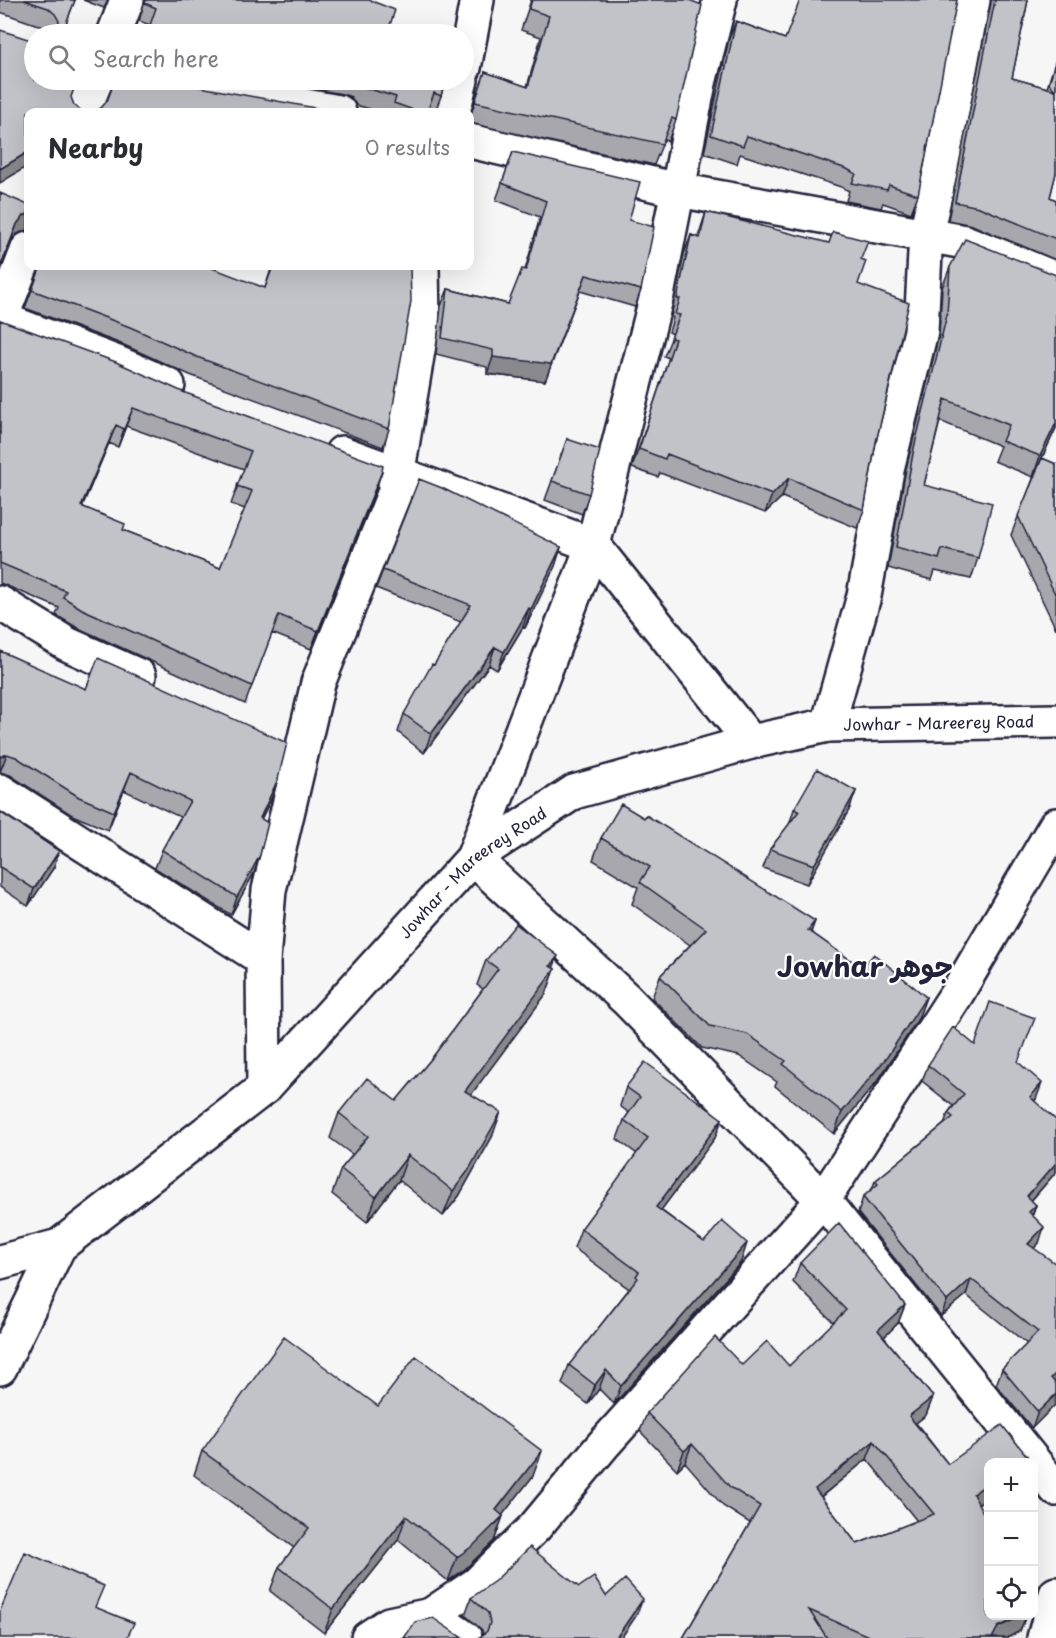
<!DOCTYPE html>
<html lang="en">
<head>
<meta charset="utf-8">
<style>
	body { margin:0; font-family:"Playpen Sans","Playpen Sans Arabic",sans-serif; background:#f2f2f3; color:#2b2b33 }
	.controls { position:absolute; right:18px; bottom:18px; display:grid; overflow:hidden; border-radius:12px; box-shadow:0 6px 24px #0002 }
	.controls button { width:54px; height:54px; display:grid; place-items:center; padding:0; border:0; border-bottom:2px solid #e1e1e2; background:#fff; color:#2b2b33; font:30px sans-serif }
	.list { margin:0; padding:0; list-style:none }
	h2 { display:flex; justify-content:space-between; align-items:center; height:78px; margin:0; padding:0 24px; font-size:26px }
	h2 small { font-size:20px; font-weight:400; color:#7c7c81 }
	.icon { flex:none; width:33px; height:33px; fill:none; stroke:currentColor; stroke-width:2; stroke-linecap:round; stroke-linejoin:round }
	.map { position:relative; flex:none; width:1056px; height:1638px; overflow:hidden }
	.search { position:absolute; background:#fff; box-shadow:0 6px 24px #0002; left:24px; top:24px; width:450px; height:66px; display:flex; align-items:center; gap:15px; box-sizing:border-box; padding:0 21px; border-radius:33px; color:#7c7c81; font-size:22px }
	.panel { position:absolute; background:#fff; box-shadow:0 6px 24px #0002; left:24px; top:108px; width:450px; height:162px; border-radius:12px }
	.map>svg:first-child { display:block }
	.lines { fill:none; stroke-linecap:round; stroke-linejoin:round }
	.minor-casing { stroke:#22223b; stroke-width:38 }
	.minor { stroke:#fff; stroke-width:33 }
	.wall { fill:#a7a7ad; stroke:#22223b; stroke-width:1.5; fill-rule:evenodd }
	.shaded-wall { fill:#88888d; stroke:#22223b; stroke-width:1.5 }
	.building { fill:#c2c2c9; stroke:#22223b; stroke-width:1.5; fill-rule:evenodd }
	.labels { text-anchor:middle; stroke-width:4.5; stroke-linejoin:round; paint-order:stroke }
	.street-label { font-size:16px; fill:#22223b; stroke:#fff }
	.town-label { font-size:28px; font-weight:bold; fill:#22223b; stroke:#fff }
</style>
</head>
<body>
<div class="map">
<svg width="1056" height="1638" viewBox="0 0 1056 1638">
	<rect width="100%" height="100%" fill="#f6f6f7"/>
	<filter id="ink" filterUnits="userSpaceOnUse"><feTurbulence type="fractalNoise" baseFrequency=".0167" numOctaves="2"/><feDisplacementMap in="SourceGraphic" scale="12" xChannelSelector="R" yChannelSelector="G"/><feConvolveMatrix kernelMatrix="1 2 1 2 8 2 1 2 1" color-interpolation-filters="sRGB"/></filter>
	<g filter="url(#ink)">
		<g class="lines">
			<defs>
				<g id="minor">
					<path d="M720 0 699 83 657 295 593 545 473 858 626 999 823 1200 1056 1489"/>
					<path d="M114 34 127 0"/>
					<path d="M464 68 477 0"/>
					<path d="M161 80 339 112"/>
					<path d="M83 112 96 80"/>
					<path d="M453 112 461 80"/>
					<path d="M470 141 678 190 965 242 1056 279"/>
					<path d="M1 319 117 363 168 385"/>
					<path d="M0 321 28 249"/>
					<path d="M342 453 593 545 751 742"/>
					<path d="M0 603 67 644 139 676"/>
					<path d="M828 725 864 596 888 465 921 331 926 233 941 169 973 0"/>
					<path d="M0 791 263 959"/>
					<path d="M264 1088 263 959 269 890 318 683 394 494 423 320 422 266"/>
					<path id="s1" d="M0 1262 59 1246 264 1088 473 858 574 792 751 742 828 725 1056 721"/>
					<path d="M0 1368 59 1246"/>
					<path d="M431 1615 465 1638"/>
					<path d="M368 1638 389 1624 431 1615 477 1584 535 1527 603 1445 823 1200 956 995 1056 825"/>
					<path d="M1044 1638 1056 1594"/>
				</g>
			</defs>
			<!-- minor casing -->
			<use href="#minor" class="minor-casing"/>
			<!-- minor -->
			<use href="#minor" class="minor"/>
		</g>
		<!-- wall -->
		<path class="wall" d="M0 0H75L62 34H50L49 32 41 26 0 12Z
			M83 0H108L104 8Z
			M145 0H369L389 28 150 25 139 21Z
			M531 0H689L676 120 668 141 664 140 654 165 470 123V117L485 72 527 87 541 37 521 30Z
			M991 0H1028L1012 78 1047 88 1056 59V173L1050 197 1056 200V260L972 225 948 220 991 3Z
			M736 21 785 39 918 195 911 213 883 203 881 208 846 201 849 191 841 187 740 154 737 164 704 153 729 39Z
			M264 80H445L441 96 435 112 428 111 427 112H380L356 105 351 97 342 94Z
			M513 152 629 220 641 290 635 307 580 291 545 381 487 374V367L436 354 441 306 448 289 508 304 525 270 540 217 496 200Z
			M706 212 861 259 858 284 876 442 864 510 857 528 782 497 765 513 660 473 658 477 632 468 669 358 664 356 673 334 669 332 673 318 671 317 684 254 691 235 698 237Z
			M41 266 265 288 272 266H410L389 429 383 447 190 375 124 345 25 308Z
			M950 267 1056 275V428L1042 458 1056 464V629L1011 535 1040 461 1033 477 994 461 1000 446 940 421 924 485 978 558 971 579 935 571 932 580 888 568 906 469 939 335 942 288Z
			M0 320 376 489 311 649 272 633 245 704 76 627 56 615 59 608 0 583ZM126 426 244 469 231 504 245 509 220 568 123 530 82 506 109 443 118 447Z
			M567 439 589 494 582 514 545 500Z
			M561 547 555 566 525 628 523 627 497 670 489 665 424 753 398 732 404 714 461 622 376 588 383 570Z
			M0 651 278 779 272 797 261 819 254 873 231 915 155 868 162 850 180 817 124 790 108 830 72 815 10 775 0 772Z
			M856 791 849 810 807 884 763 868 770 849 789 825 794 809Z
			M0 812 54 867 28 906 0 887Z
			M601 838 815 921 811 932 862 968 926 997 918 1019 879 1079 834 1134 775 1086 777 1082 739 1056 702 1048 652 998 660 976 690 945 632 904 638 887 593 860Z
			M486 960 553 968 555 969 546 994 471 1094 492 1137 459 1196 443 1216 399 1180 367 1222 332 1194 341 1169 353 1155 330 1138 339 1113 396 1101 432 1058 483 989 477 985Z
			M974 1045 1018 1063 1036 1099 1034 1101 1056 1120V1172L1031 1201 1036 1205 1033 1215 1039 1243 1034 1248 1056 1383 1055 1405 1032 1428 996 1385 1002 1369 1027 1344 966 1295 941 1316 858 1213 863 1197 872 1189 875 1181 944 1124 948 1113 953 1106 922 1081 928 1065Z
			M626 1087 722 1119 715 1138 661 1210 704 1242 741 1262 614 1404 599 1389 588 1404 562 1384 569 1365 629 1289 574 1248 581 1229 637 1154 617 1139 624 1120 629 1113 620 1106Z
			M800 1263 905 1305 898 1323 884 1337 933 1397 926 1415 916 1423 948 1464 988 1462V1497L978 1504 1020 1631 1007 1638H683L750 1523 723 1506 685 1462 677 1470 640 1431 647 1413 742 1365 789 1366 834 1323 793 1282ZM867 1459 917 1521 857 1544 821 1497Z
			M378 1406 533 1476 502 1515 503 1516 494 1541 465 1569 448 1581 398 1540 324 1633 270 1591 279 1567 294 1548 194 1475 202 1451Z
			M579 1587 606 1596 636 1616 621 1638H478L480 1637 483 1635 482 1630 465 1615 471 1598Z"/>
		<!-- shaded-wall -->
		<path class="shaded-wall" d="M28 152V166L0 183V169Z
			M28 214V231L26 230 17 234 11 242 17 224 23 216Z
			M586 275 545 381 487 374 493 357Z
			M133 408 126 426 118 447 124 429Z
			M1056 423V428L1033 477 1040 456Z
			M116 425 109 443 75 524 81 506Z
			M382 471 376 489 311 649 318 631Z
			M789 478 782 497 765 513 772 495Z
			M561 547 555 566 525 628 531 609Z
			M529 608 523 627 497 670 504 652Z
			M495 647 489 665 424 753 431 734Z
			M7 754 0 772V757Z
			M131 772 124 790 108 830 114 812Z
			M278 779 272 797 253 836 260 818Z
			M856 791 849 810 807 884 814 865Z
			M59 851 54 867 28 906 34 889Z
			M260 855 254 873 231 915 237 897Z
			M815 921 807 943 808 930Z
			M558 956 551 974 555 969 546 994 456 1115 465 1091Z
			M926 997 918 1019 879 1079 834 1134 842 1112Z
			M1042 1083 1036 1099 1024 1113 1030 1097Z
			M501 1112 492 1137 459 1196 443 1216 453 1191Z
			M722 1119 715 1138 650 1225 656 1207Z
			M408 1155 399 1180 367 1222 376 1197Z
			M1056 1163V1172L1021 1212 1027 1196Z
			M1036 1205 1030 1221 1029 1212Z
			M1044 1227 1039 1243 1022 1260 1028 1244Z
			M747 1243 741 1262 614 1404 621 1386Z
			M971 1279 966 1295 941 1316 947 1301Z
			M905 1305 898 1323 872 1349 878 1330Z
			M606 1370 599 1389 588 1404 595 1385Z
			M1056 1373V1383L1045 1394 1051 1378Z
			M1056 1394 1055 1405 1032 1428 1038 1412Z
			M933 1397 926 1415 902 1434 909 1416Z
			M874 1441 867 1459 808 1507 815 1489Z
			M692 1444 685 1462 677 1470 684 1451Z
			M542 1451 533 1476 494 1526 503 1516 494 1541 465 1569 448 1581 457 1557 496 1510Z
			M1027 1456 1025 1462H1018Z
			M988 1483V1497L966 1512 973 1494Z
			M406 1516 398 1540 324 1633 333 1609Z
			M643 1599 636 1616 621 1638H616Z
			M1022 1616H1026L1020 1631 1007 1638H992L998 1627Z"/>
		<!-- building -->
		<path class="building" d="M24 0H75L62 34H56L58 31 59 21 55 14 48 8Z
			M146 0H369L395 10 389 28 417 34H147L156 8 145 3Z
			M532 0H689L702 5 676 120 672 118 662 144 475 102 485 72 528 87 549 16 529 9Z
			M800 0H957L918 195 889 185 887 190 852 183 856 174 847 169 747 136 743 146 711 135 736 21 785 39Z
			M995 0H1028L1012 78 1055 90 1049 83 1056 61V173L1050 197 1056 200V239L979 207 955 202Z
			M0 30 34 41V80H77L71 97 74 105 82 111 93 112 101 108 107 101 115 80H162L321 109 320 112H28V152L0 169Z
			M357 80H445L441 96 434 93 427 112H419L394 103 396 97 363 87Z
			M513 152 640 182 629 220 654 227 641 290 586 275 551 364 493 357V350L442 338 448 289 508 304 522 269 526 270 546 201 502 183Z
			M0 193 28 205V214L23 216 17 224 0 268Z
			M706 212 829 243 833 232 868 241 861 259 866 261 858 284 909 303 876 442 864 510 789 478 772 495 667 454 665 459 639 449 675 339 671 338 680 315 675 314 680 299H677L691 235 700 238Z
			M965 239 1056 275V423L1040 456 1002 441 1009 425 945 399 924 485 992 503 978 558 942 549 939 559 896 547 914 448 947 315 950 267Z
			M41 266H207L265 288 273 266H410L411 301 389 429 197 357 130 327 32 290Z
			M0 320 116 362 183 392 383 466 382 471 318 631 279 615 252 686 82 609 63 597 66 591 0 563ZM133 408 251 451 237 486 252 491 220 568 123 530 125 524 81 506 116 425 124 429Z
			M567 439 600 450 589 494 552 481Z
			M1042 458 1056 464V596L1018 516Z
			M419 479 442 488 561 547 531 609 529 608 504 652 495 647 431 734 404 714 432 664 434 665 471 605 383 570Z
			M0 651 86 689 98 658 287 743 278 779 260 818 268 823 260 855 237 897 162 850 190 801 131 772 114 812 79 797 16 757 7 754 0 757Z
			M817 769 856 791 814 865 770 849 799 811 794 809Z
			M621 804 644 818 646 815 815 921 808 930 862 968 874 954 926 997 887 1057 842 1112 783 1064 786 1061 747 1034 710 1026 660 976 706 929 640 882 650 867 601 838Z
			M0 812 59 851 34 889 0 867Z
			M516 924 558 956 550 966 555 969 465 1091 501 1112 468 1171 453 1191 408 1155 376 1197 341 1169 368 1136 339 1113 367 1078 396 1101 432 1058 498 969 486 960Z
			M990 1002 1035 1018 1018 1062 1042 1083 1030 1097 1056 1120V1163L1027 1196 1036 1205 1029 1212 1044 1227 1028 1244 1056 1264V1373L1051 1378 1056 1384V1394L1038 1412 1002 1369 1038 1332 971 1279 947 1301 863 1197 878 1184 875 1181 953 1117 948 1113 964 1094 928 1065 953 1027 975 1045Z
			M645 1062 722 1119 656 1207 704 1242 722 1221 747 1243 621 1386 606 1370 595 1385 569 1365 638 1278 636 1276 639 1272 581 1229 648 1138 624 1120 640 1097 626 1087Z
			M839 1223 905 1305 878 1330 933 1397 909 1416 948 1464 1002 1425 1027 1456 1018 1462H988V1483L973 1494 988 1522V1616H1022L998 1627 992 1638H873L809 1610 827 1638H683L760 1506 730 1487 692 1444 684 1451 647 1413 715 1337 742 1365 767 1341 789 1366 846 1310 800 1263ZM874 1441 934 1514 857 1544 815 1489Z
			M284 1337 378 1406 416 1356 542 1451 496 1510 503 1516 474 1545 457 1557 406 1516 333 1609 279 1567 309 1528 202 1451Z
			M530 1547 579 1587 594 1577 606 1596 625 1579 643 1599 616 1638H478L480 1637 487 1631 490 1623 488 1613 471 1598 496 1580Z
			M25 1552 104 1586 95 1607 134 1623 127 1638H0V1611Z
			M433 1618 461 1637 465 1638H404L415 1622Z"/>
	</g>
	<g class="labels">
		<!-- street labels -->
		<g class="street-label">
			<text dy="6" stroke="none"><textPath href="#s1" startOffset="1125">Jowhar - Mareerey Road</textPath></text>
			<text dy="6" stroke="none"><textPath href="#s1" startOffset="621">Jowhar - Mareerey Road</textPath></text>
		</g>
		<!-- town labels -->
		<g class="town-label">
			<text x="865" y="977">Jowhar جوهر</text>
		</g>
	</g>
</svg>
<div class="controls">
<button>+</button>
<button>−</button>
<button><svg class="icon" aria-label="locate" viewBox="0 0 24 24"><circle cx="12" cy="12" r="6"/><path d="M12 2v4M12 18v4M2 12h4M18 12h4"/></svg></button>
</div>
<div class="search"><svg class="icon" aria-label="search" viewBox="0 0 24 24"><circle cx="10" cy="10" r="6"/><path d="M15 15l6 6"/></svg>Search here</div>
<section class="panel">
<h2>Nearby<small>0 results</small></h2>
<ul class="list">
</ul>
</section>
</div>
</body>
</html>
